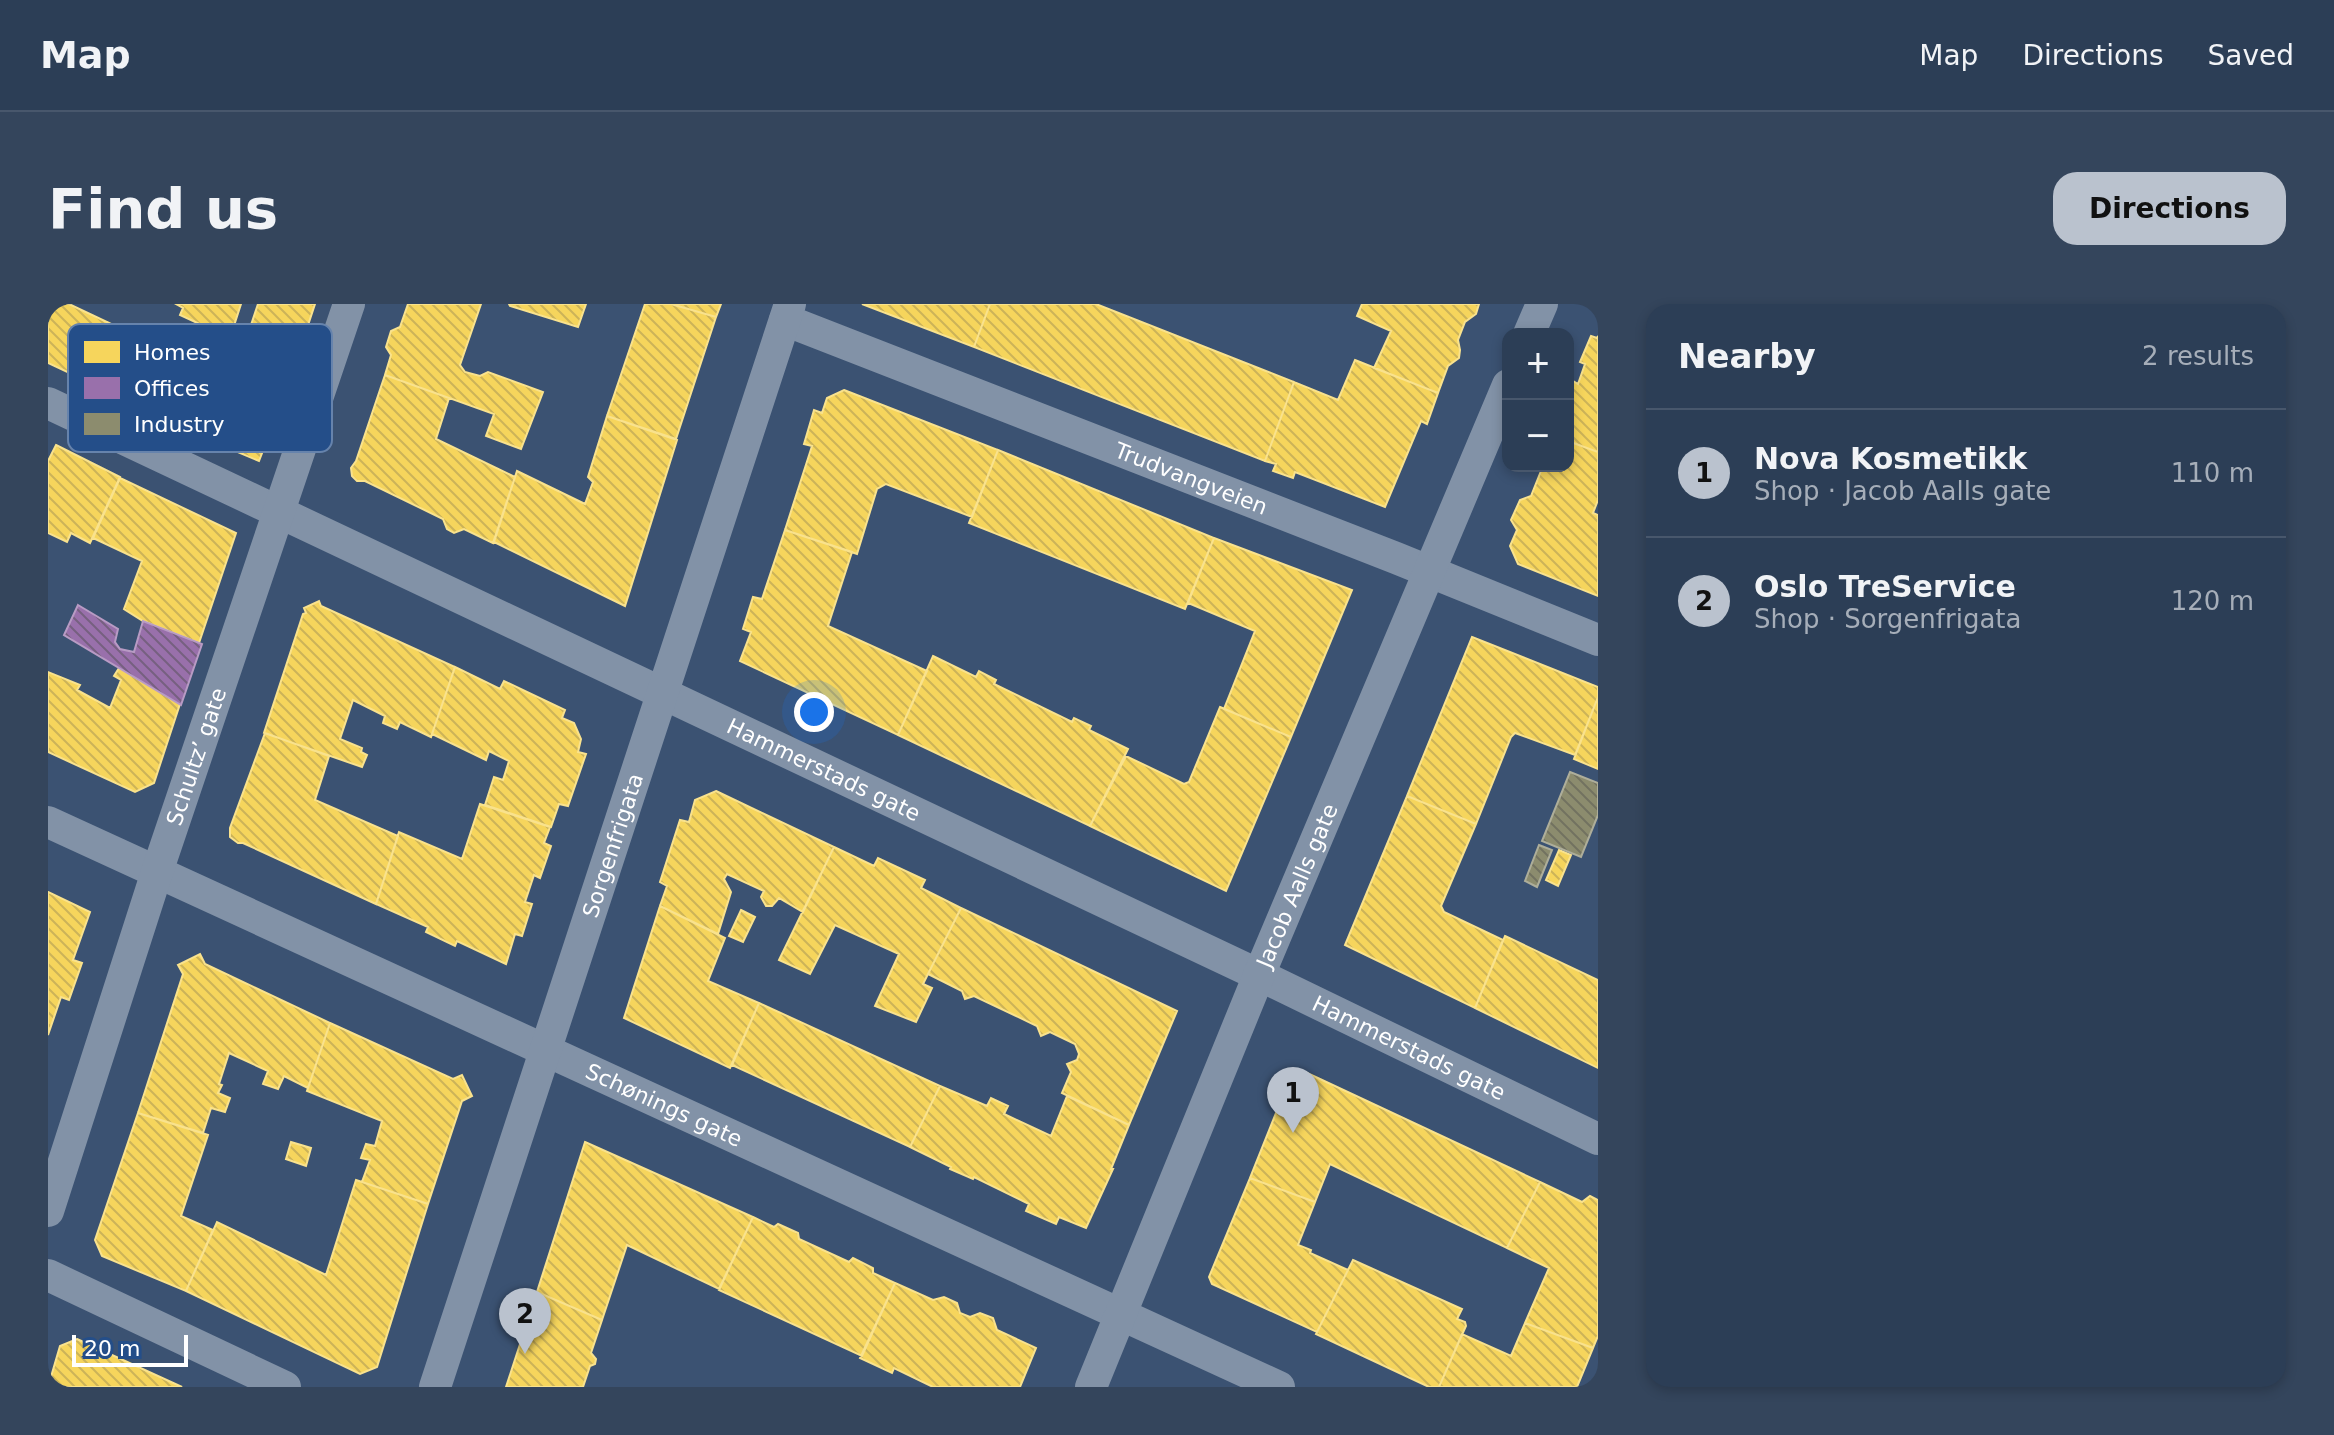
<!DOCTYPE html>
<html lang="en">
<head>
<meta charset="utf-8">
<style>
	body { margin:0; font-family:"DejaVu Sans",sans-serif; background:#34455c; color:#f1f3f6 }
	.controls { position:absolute; right:24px; top:24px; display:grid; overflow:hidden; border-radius:16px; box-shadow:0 4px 12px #0003 }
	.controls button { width:72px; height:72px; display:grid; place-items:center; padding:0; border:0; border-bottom:2px solid #48576c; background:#2c3e56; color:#f1f3f6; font:40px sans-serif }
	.scale { position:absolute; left:24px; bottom:20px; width:116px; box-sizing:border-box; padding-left:8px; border:4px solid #fff; border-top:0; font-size:22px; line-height:28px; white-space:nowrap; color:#fff; -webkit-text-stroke:6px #244e89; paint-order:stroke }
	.you { position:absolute; left:766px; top:408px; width:28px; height:28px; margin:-20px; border:6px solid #fff; border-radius:50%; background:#1a73e8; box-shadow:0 0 0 12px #1a73e833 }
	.badge { display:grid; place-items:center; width:52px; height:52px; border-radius:50%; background:#bac2ce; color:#111; font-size:26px; font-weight:700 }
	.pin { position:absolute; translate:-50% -66px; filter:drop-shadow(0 2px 4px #0008) }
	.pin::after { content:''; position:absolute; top:42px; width:28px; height:24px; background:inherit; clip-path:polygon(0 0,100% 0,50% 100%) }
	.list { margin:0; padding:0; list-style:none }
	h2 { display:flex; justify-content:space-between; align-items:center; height:104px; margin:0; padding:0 32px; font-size:34px }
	h2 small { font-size:26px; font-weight:400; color:#a6aeb9 }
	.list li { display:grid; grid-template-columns:52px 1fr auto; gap:24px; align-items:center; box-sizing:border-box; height:128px; padding:0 32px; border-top:2px solid #48576c }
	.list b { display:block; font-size:30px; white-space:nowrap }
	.list p { margin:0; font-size:26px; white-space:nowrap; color:#a6aeb9 }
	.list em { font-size:26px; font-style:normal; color:#a6aeb9 }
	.map { position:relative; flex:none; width:1550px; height:1083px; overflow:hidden; border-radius:24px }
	header { display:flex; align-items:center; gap:48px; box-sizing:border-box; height:112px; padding:0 40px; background:#2c3e56; border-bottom:2px solid #48576c }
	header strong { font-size:38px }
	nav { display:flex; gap:44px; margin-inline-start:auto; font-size:28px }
	.intro { display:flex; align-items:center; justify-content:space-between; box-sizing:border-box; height:192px; padding:0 48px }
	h1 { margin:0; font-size:56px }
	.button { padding:20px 36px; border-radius:24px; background:#bac2ce; color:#111; font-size:28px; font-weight:700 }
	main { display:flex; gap:48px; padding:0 48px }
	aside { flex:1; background:#2c3e56; border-radius:24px; box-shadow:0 4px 12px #0003 }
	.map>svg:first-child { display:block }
	.homes { fill:url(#homes-back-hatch); stroke:#f9e28d; stroke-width:2 }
	.offices { fill:url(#offices-back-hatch); stroke:#b89bc4; stroke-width:2 }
	.industry { fill:url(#industry-back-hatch); stroke:#aeae9a; stroke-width:2 }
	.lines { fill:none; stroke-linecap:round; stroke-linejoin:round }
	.minor { stroke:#8292a7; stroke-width:32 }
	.labels { text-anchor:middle; stroke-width:8; stroke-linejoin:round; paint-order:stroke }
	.street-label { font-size:22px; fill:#fff; stroke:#244e89 }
	.key { fill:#244e89; stroke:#6683ac; stroke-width:2 }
	.key-label { font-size:22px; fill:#fff }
</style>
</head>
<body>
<header>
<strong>Map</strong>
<nav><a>Map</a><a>Directions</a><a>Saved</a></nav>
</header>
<div class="intro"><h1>Find us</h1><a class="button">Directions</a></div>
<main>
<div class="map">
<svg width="1550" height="1083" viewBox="0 0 1550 1083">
	<defs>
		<pattern id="homes-back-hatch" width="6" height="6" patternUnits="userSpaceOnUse" patternTransform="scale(2)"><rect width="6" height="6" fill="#f6d55c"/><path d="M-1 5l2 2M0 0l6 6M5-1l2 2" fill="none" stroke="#ccb358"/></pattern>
		<pattern id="offices-back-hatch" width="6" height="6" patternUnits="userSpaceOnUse" patternTransform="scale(2)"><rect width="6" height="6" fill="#9970ab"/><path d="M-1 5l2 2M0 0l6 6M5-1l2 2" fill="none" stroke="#766080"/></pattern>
		<pattern id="industry-back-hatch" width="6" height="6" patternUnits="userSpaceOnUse" patternTransform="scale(2)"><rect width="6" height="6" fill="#8c8c6e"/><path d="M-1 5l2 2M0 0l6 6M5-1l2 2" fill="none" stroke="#727260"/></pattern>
	</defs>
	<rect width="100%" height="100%" fill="#3b5272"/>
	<!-- homes -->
	<path class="homes" d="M0 0H21L59 18 32 74 0 59Z
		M128 0H193L182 34 132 11 135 4Z
		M210 0H267L240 82 172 60 177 45 193 51Z
		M360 0H433L412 61 417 68 432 72 440 68 495 88 473 145 438 132 446 110 337 71 343 51 338 43 343 27 352 23Z
		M461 0H538L530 23 462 2Z
		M597 0H623L668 13 628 135 559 112Z
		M623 0H673L668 13Z
		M814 0H942L926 43Z
		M942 0H1048L1246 78 1217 157 926 43Z
		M1314 0H1431L1428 10 1417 18 1410 36 1412 46 1411 54 1400 62 1390 89 1326 64 1343 27 1309 12Z
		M59 18 157 66 130 123 32 74Z
		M1543 32 1549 34 1550 32V148L1520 137V88L1525 77 1530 80 1537 60 1532 58Z
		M1307 56 1390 89 1379 120 1373 117 1337 203 1247 168 1245 174 1225 167 1228 160 1217 157 1246 78 1290 96Z
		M176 62 240 82 211 157 130 123 157 66 172 73Z
		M337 71 401 94 388 135 467 173 445 239 416 225 406 229 399 225 395 215 317 177H309L304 172 303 164 308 157Z
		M796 86 950 146 924 213 838 180 829 185 809 250 737 226 764 142 756 140 766 106 774 109 779 94Z
		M559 112 629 136 577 302 446 238 469 167 537 200 545 178 540 173Z
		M1520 137 1550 148V196L1545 209 1550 211V292L1470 260 1462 242 1469 226 1463 216 1472 196 1483 192 1495 162H1520Z
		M8 141 72 173 42 239 23 229 19 238 0 229V157Z
		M950 146 1166 234 1137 305 921 219Z
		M72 174 188 229 151 339 95 317 76 305 94 257 45 234Z
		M737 226 804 248 780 322 879 367 850 431 692 357 703 328 695 325 705 293 714 295Z
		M1166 234 1304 286 1243 433 1176 405 1207 327 1140 299Z
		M271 297 273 302 407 363 383 433 352 418 349 425 335 419 337 412 305 396 292 435 314 444 313 448 319 451 314 463 216 429 255 310 258 309 256 304Z
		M1424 333 1550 383V393L1527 451 1467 429 1463 433 1428 520 1359 492Z
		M885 352 928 373 931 367 948 376 946 380 1024 418 1026 414 1043 422 1041 426 1080 445 1042 522 850 431Z
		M407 363 452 385 456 377 517 406 514 414 526 419 533 435 530 448 538 450 520 502 511 500 503 523 437 501 446 473 455 476 461 457 441 447 438 456 384 430Z
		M71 364 132 400 106 479 87 488 0 448V368L32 381 29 386 62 404 73 376 66 372Z
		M1550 393V465L1526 455Z
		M1172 403 1243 433 1178 587 1042 522 1078 452 1136 480 1141 478Z
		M217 429 281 452 267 496 350 532 328 600 195 539H190L182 533V524Z
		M668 487 786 543 755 608 731 594 724 602H718L713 593 716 587 679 570 676 575 683 588 670 630 612 602 619 582 612 578 632 516 641 518 647 496Z
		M1359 492 1428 520 1393 602 1396 608 1455 636 1427 704 1297 641Z
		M432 500 502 523 496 539 503 542 492 574 486 571 477 598 484 600 474 632 467 630 458 660 409 637 407 642 378 628 380 623 328 600 351 528 414 555Z
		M786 543 826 562 830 554 877 576 873 584 913 604 875 680 884 684 868 718 827 702 851 650 787 621 762 670 731 656Z
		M1511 546 1523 551 1510 582 1498 576Z
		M0 588 42 608 25 656 34 659 21 696 13 693 0 731Z
		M612 602 677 634 660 677 711 699 682 764 576 714Z
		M913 604 1129 707 1081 821 1014 789 1023 768 1019 760 1029 756 1031 750 1027 740 1002 728 993 732 989 722 926 692 917 695 914 687 880 670Z
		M693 606 707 613 695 638 681 632Z
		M1457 632 1550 676V764L1427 704Z
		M152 650 157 660 282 719 260 784 236 772 230 785 215 780 220 767 181 749 171 780 174 781 170 789 182 794 177 808 163 804 155 829 90 809 135 670 130 661Z
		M711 699 892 782 862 843 684 761Z
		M282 719 405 775 414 771 424 792 414 797 380 900 314 878 322 856 313 854 318 840 327 842 334 817 259 787Z
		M1257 768 1492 878 1459 944 1282 860 1267 898 1202 874 1242 774Z
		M892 782 939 802 943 794 960 802 956 810 1003 832 1019 792 1081 821 1063 865H1065L1038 924 1011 913 1008 920 978 907 981 900 926 873 925 875 902 865 903 863 862 843Z
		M90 809 160 831 133 912 165 926 138 987 54 952 47 936Z
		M243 838 263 844 258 862 238 855Z
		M537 838 705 913 671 985 579 941 554 1016 489 988Z
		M1202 874 1267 898 1250 941 1263 946 1262 949 1300 966 1269 1028 1164 980 1161 973Z
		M308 876 380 900 329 1063 312 1070 138 987 169 918 278 971Z
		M1492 878 1534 898 1542 892 1550 896V1032L1545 1044 1477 1019 1501 964 1459 944Z
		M705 913 726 923 730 920 750 929 751 935 801 958 805 954 825 964V969L847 979 814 1052 671 986Z
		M1305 956 1414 1005 1409 1015 1417 1018 1418 1022 1391 1083H1381L1268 1030Z
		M847 979 885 996 896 993 909 999 912 1009 922 1013 932 1009 945 1014 949 1026 988 1044 972 1083H885L846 1064 844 1069 812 1054Z
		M489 988 554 1016 543 1049 548 1055 547 1060 542 1062 535 1083H458Z
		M1477 1019 1545 1044 1529 1083H1391L1414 1030 1463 1052Z
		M29 1035 134 1083H0L12 1042Z"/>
	<!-- offices -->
	<path class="offices" d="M30 301 70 325 67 338 72 345 86 348 95 317 154 340 133 401 16 331Z"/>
	<!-- industry -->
	<path class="industry" d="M1522 468 1550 479V511L1533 553 1494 537Z
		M1491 541 1504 546 1489 583 1477 577Z"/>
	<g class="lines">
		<!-- minor -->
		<g class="minor">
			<path id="s1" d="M737 16 1348 254 1550 336"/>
			<path d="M1481 30 1494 0"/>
			<path id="s2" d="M0 99 1211 671 1550 835"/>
			<path id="s3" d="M0 518 1231 1083"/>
			<path id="s4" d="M0 907 109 568 301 0"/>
			<path d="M0 971 237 1083"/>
			<path id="s5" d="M387 1083 742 0"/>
			<path id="s6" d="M1043 1083 1211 671 1460 81"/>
		</g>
	</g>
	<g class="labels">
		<!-- street labels -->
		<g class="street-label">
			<text dy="8" stroke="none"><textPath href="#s1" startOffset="436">Trudvangveien</textPath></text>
			<text dy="8" stroke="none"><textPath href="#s4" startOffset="478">Schultz’ gate</textPath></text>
			<text dy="8" stroke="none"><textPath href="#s2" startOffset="858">Hammerstads gate</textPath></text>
			<text dy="8" stroke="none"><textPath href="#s5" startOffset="570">Sorgenfrigata</textPath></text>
			<text dy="8" stroke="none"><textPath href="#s6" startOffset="542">Jacob Aalls gate</textPath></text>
			<text dy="8" stroke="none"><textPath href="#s2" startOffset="1506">Hammerstads gate</textPath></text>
			<text dy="8" stroke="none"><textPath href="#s3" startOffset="678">Schønings gate</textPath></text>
		</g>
	</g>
	<!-- legend -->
	<rect x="20" y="20" width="264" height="128" rx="12" class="key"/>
	<rect x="36" y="37" width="36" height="22" fill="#f6d55c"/>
	<rect x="36" y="73" width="36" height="22" fill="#9970ab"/>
	<rect x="36" y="109" width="36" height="22" fill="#8c8c6e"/>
	<g class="key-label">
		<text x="86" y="56">Homes</text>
		<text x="86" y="92">Offices</text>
		<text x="86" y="128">Industry</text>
	</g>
</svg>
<div class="controls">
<button>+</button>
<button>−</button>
</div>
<div class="scale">20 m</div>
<div class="you"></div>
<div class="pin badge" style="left:1245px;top:829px">1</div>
<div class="pin badge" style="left:477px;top:1050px">2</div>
</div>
<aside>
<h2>Nearby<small>2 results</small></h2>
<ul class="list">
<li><span class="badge">1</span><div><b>Nova Kosmetikk</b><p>Shop · Jacob Aalls gate</p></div><em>110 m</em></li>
<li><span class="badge">2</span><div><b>Oslo TreService</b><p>Shop · Sorgenfrigata</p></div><em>120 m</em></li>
</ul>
</aside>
</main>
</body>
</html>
